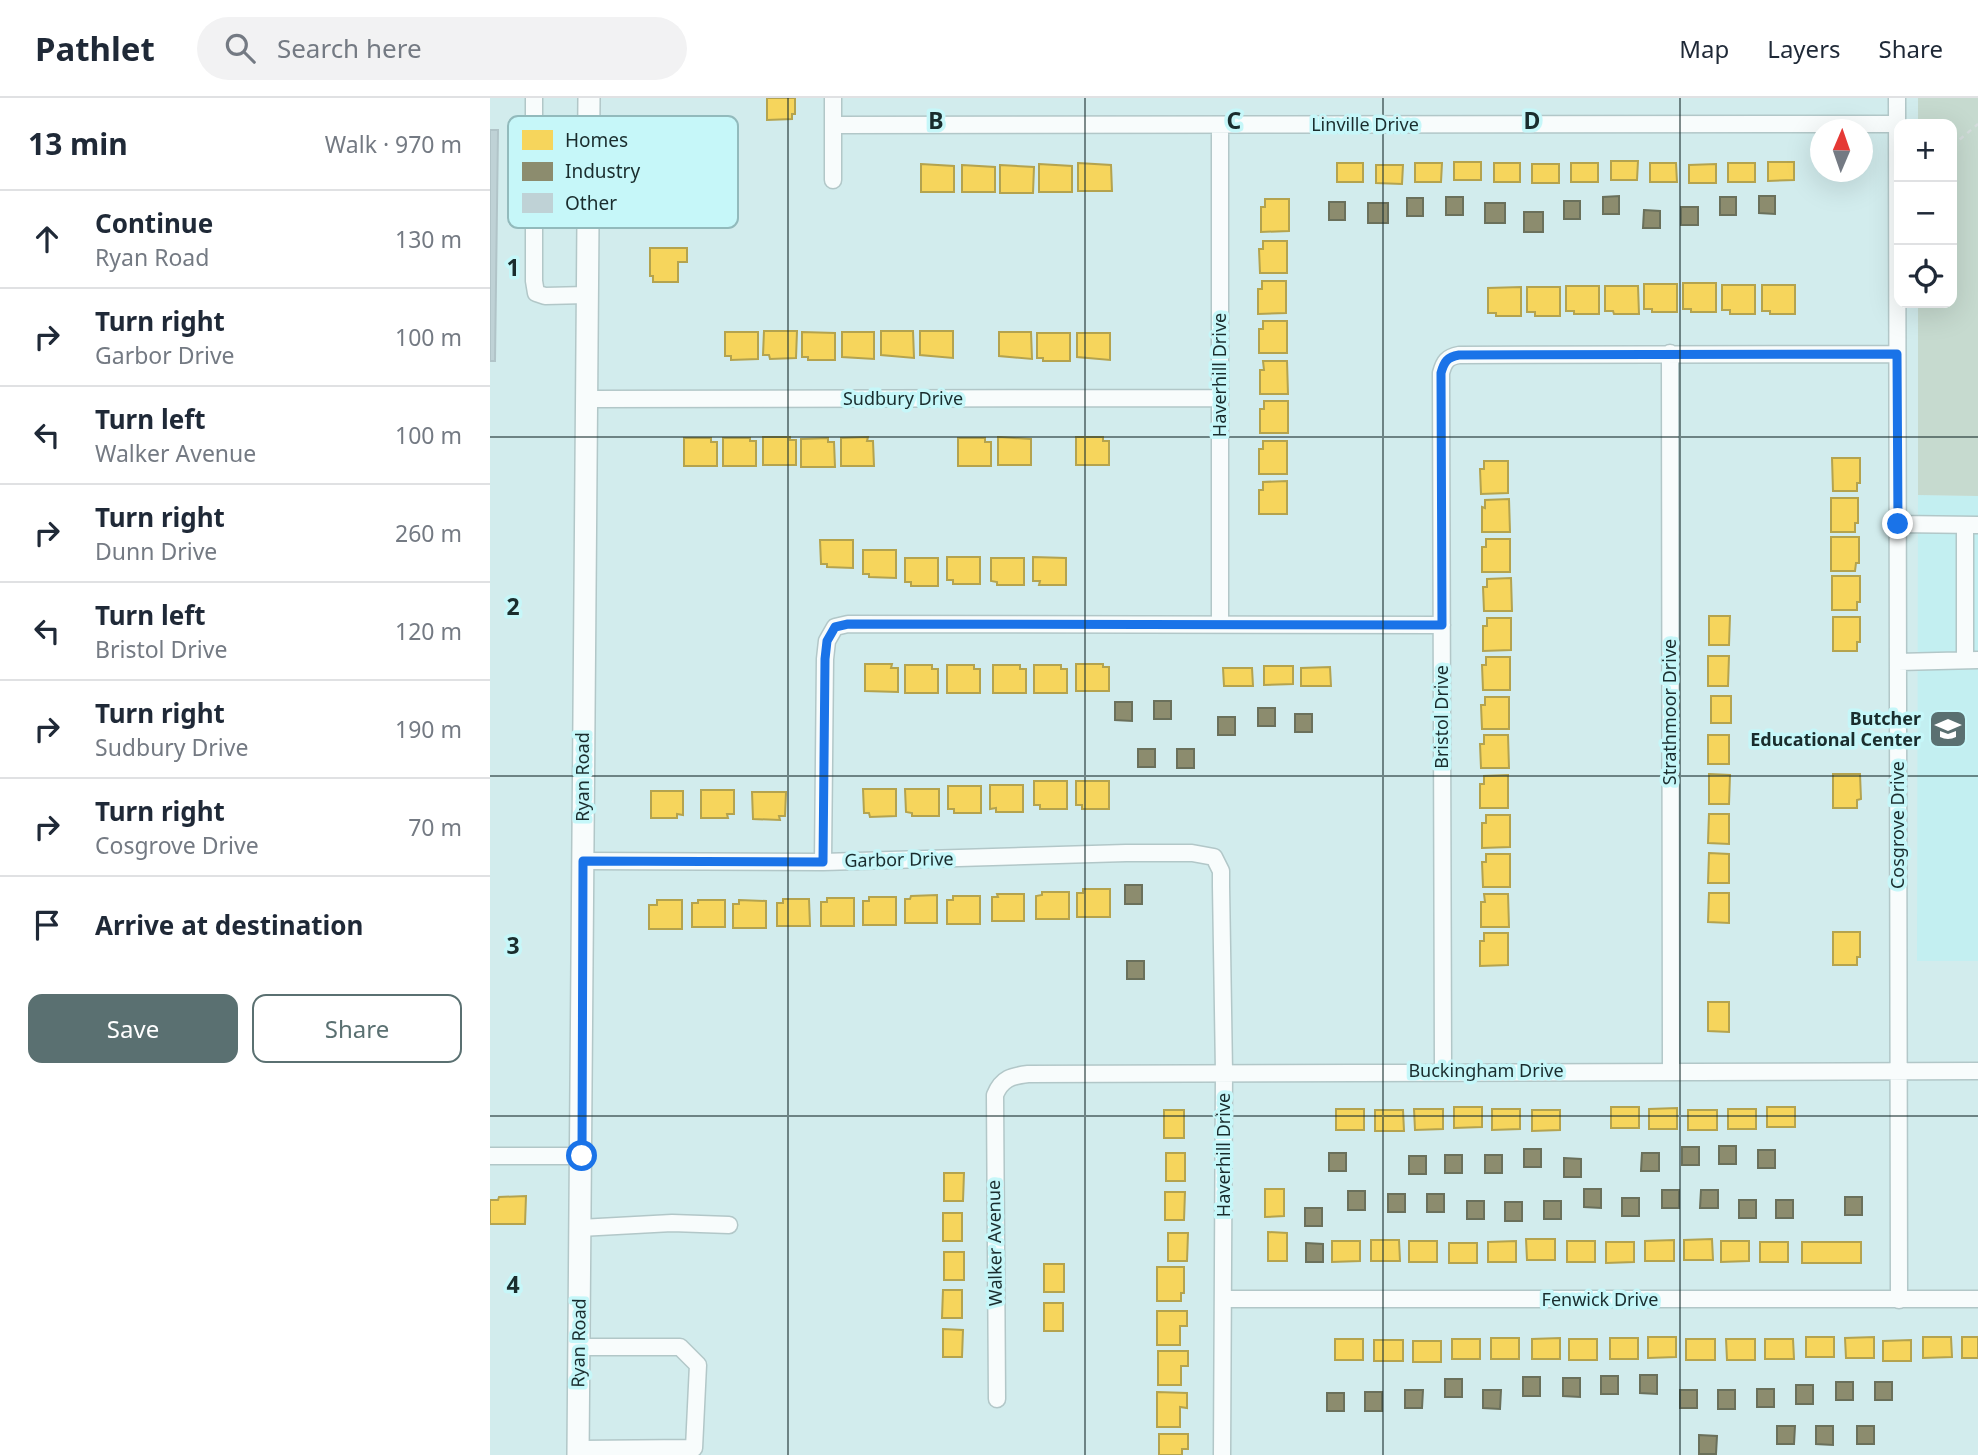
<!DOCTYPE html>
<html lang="en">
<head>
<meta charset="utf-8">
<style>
	body { margin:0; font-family:"Noto Sans",sans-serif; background:#f2f2f3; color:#1f2937 }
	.controls { position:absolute; right:21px; top:21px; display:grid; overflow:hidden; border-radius:14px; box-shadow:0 7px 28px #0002 }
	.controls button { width:63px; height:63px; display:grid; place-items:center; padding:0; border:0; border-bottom:2px solid #e0e1e3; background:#fff; color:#1f2937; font:35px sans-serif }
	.compass { position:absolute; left:1320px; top:21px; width:63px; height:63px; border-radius:50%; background:#fff; box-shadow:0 7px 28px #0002; rotate:2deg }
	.stop { position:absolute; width:21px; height:21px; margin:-16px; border:5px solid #1a73e8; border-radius:50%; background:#fff }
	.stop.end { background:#1a73e8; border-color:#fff; box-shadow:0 2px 7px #0008 }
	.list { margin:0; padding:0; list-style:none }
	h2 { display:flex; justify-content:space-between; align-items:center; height:91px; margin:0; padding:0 28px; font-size:30px }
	h2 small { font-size:23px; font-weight:400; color:#747a83 }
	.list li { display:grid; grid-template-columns:46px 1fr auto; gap:21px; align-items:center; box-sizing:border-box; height:98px; padding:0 28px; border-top:2px solid #e0e1e3 }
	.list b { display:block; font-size:26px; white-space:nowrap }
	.list p { margin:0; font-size:23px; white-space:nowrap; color:#747a83 }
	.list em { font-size:23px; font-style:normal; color:#747a83 }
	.actions { display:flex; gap:14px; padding:21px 28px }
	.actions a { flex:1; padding:16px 0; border:2px solid #5a7071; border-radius:14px; text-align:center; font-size:24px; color:#5a7071 }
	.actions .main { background:#5a7071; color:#fff }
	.icon { flex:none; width:38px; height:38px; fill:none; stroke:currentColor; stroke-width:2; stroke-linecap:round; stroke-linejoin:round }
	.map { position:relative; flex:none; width:1488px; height:1357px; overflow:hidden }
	header { display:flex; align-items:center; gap:42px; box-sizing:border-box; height:98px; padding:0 35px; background:#fff; border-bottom:2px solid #e0e1e3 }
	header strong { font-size:33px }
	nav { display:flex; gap:38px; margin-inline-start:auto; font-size:24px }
	.search { width:490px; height:63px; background:#f2f2f3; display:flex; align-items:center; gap:18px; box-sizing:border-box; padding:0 24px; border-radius:38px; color:#747a83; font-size:26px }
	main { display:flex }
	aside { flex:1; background:#fff }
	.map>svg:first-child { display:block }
	.built { fill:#c3eff1 }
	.green { fill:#c6dacf }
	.homes { fill:#f6d55c; stroke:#b4a34e; stroke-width:2 }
	.industry { fill:#8c8c6e; stroke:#6a705b; stroke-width:2 }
	.building { fill:#bfd2d6; stroke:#b1c4c8; stroke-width:2 }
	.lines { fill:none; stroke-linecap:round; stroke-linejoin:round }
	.minor-casing { stroke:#b2c7c8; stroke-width:19 }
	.major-casing { stroke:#b2c7c8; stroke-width:24 }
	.path { stroke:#d4dcdc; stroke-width:2.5; stroke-dasharray:5 5; stroke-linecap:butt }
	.minor { stroke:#f8fcfc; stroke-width:16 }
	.major { stroke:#f8fcfc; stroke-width:21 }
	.route { stroke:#1a73e8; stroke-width:9 }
	.grid { fill:none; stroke:#1a2d2e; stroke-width:2; stroke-opacity:0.55 }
	.labels { text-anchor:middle; stroke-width:7; stroke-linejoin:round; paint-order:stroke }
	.street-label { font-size:18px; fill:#1a2d2e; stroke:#c6f7f9 }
	.poi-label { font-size:18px; font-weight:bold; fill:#1a2d2e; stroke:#c6f7f9; text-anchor:end }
	.key { fill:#c6f7f9; stroke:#92babc; stroke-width:2 }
	.key-label { font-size:19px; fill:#1a2d2e }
	.grid-label { font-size:23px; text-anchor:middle; font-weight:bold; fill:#1a2d2e; stroke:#c6f7f9; stroke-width:7; stroke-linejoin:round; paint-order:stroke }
</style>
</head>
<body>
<header>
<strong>Pathlet</strong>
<div class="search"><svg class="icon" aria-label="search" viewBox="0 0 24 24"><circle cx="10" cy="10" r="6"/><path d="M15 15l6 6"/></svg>Search here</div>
<nav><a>Map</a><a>Layers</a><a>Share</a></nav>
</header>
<main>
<aside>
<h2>13 min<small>Walk · 970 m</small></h2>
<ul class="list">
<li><svg class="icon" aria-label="ahead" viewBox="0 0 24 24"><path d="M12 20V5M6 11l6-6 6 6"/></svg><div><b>Continue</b><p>Ryan Road</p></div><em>130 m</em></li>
<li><svg class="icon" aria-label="right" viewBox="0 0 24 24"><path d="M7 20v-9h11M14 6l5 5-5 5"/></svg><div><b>Turn right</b><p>Garbor Drive</p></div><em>100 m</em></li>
<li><svg class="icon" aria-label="left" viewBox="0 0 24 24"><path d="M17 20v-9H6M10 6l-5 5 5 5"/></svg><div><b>Turn left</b><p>Walker Avenue</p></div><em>100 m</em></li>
<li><svg class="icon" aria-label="right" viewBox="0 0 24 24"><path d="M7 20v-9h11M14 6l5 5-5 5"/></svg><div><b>Turn right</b><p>Dunn Drive</p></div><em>260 m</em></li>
<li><svg class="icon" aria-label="left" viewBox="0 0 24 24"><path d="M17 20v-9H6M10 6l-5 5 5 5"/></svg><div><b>Turn left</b><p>Bristol Drive</p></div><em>120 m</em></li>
<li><svg class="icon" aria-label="right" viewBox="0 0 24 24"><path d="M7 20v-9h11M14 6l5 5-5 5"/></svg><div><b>Turn right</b><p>Sudbury Drive</p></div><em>190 m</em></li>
<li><svg class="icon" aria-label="right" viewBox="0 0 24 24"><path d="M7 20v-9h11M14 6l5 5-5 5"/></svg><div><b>Turn right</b><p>Cosgrove Drive</p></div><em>70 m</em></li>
<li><svg class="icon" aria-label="arrive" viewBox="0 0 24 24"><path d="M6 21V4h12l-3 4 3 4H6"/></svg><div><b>Arrive at destination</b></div></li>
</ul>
<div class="actions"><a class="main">Save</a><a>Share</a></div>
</aside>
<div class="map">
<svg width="1488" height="1357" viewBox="0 0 1488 1357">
	<rect width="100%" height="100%" fill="#d2eced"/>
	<!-- built -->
	<path class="built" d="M1428 397 1488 398V863H1427Z"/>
	<!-- green -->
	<path class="green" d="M1428 0H1488V398L1428 397V205H1462V26H1428Z"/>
	<!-- homes -->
	<path class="homes" d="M277 0H305V16H302V21L277 22Z
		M1121 63H1148L1147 82H1121Z
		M964 64H991V82H964Z
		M1278 64H1304V82L1278 83Z
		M588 65 621 67 622 93H588Z
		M847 65H873V84H847Z
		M925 65H952L951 84H925Z
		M1004 65H1030V84H1004Z
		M1081 65H1108V84H1081Z
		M1160 65H1186L1187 84H1160Z
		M1238 65H1265V84H1238Z
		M431 66 464 68V94H431Z
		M549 66 582 68V94H549Z
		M1042 66H1069V85H1042Z
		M1226 66V85H1199V67Z
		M472 67 505 69V94H472Z
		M510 67 544 69 543 95H510Z
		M886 67H913L912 86 886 85Z
		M775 101H799V133L771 134V109H775Z
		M773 143H797V175H770L769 151H773Z
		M160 150H197V164H188V184H163V178H160Z
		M772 183H796V215L768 216V191H772Z
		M1193 185H1226V214H1201V211H1193Z
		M1154 186H1187V214H1162V211H1154Z
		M1232 187H1265V216H1240V212H1232Z
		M1272 187H1305V216H1280V213H1272Z
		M1076 188H1109V216H1084V213H1076Z
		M1115 188H1148L1149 216H1124L1123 213H1115Z
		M1031 189V218H1006V215H998V190Z
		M1037 189H1070V218H1045V214H1037Z
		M773 223H797V255H769V231H773Z
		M274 233H307L306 260 280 261 279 257H273Z
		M391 233H423L424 260 391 257Z
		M430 233H463V260L430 257Z
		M235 234H268V261L241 262V258H235Z
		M312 234 345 235V262H318V259H312Z
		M352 234H384V261L352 259Z
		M509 234H541L542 261 509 258Z
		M547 235H580V263H553V260H547Z
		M587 235H620V262L587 259Z
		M773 263H797L798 296H770V272H774Z
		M774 303H798V335H770V311H774Z
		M273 339H300V342H306V367H273Z
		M378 339 377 343H383L384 368H351V340Z
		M508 339 541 341V367H508Z
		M586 339H613V343H619V367H586Z
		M194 340H221V344H227V368H194Z
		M233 340H260V343H266V368H233Z
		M338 340V344H344L345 369H311V341Z
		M468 340H495V344H501V368H468Z
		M773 343H797V376H769V351H773Z
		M1342 360H1370V385H1367V393H1343Z
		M994 363H1018V395L991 396 990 371H994Z
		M797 383V416H769V392H773V384Z
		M1341 400H1368V425H1365V434H1341Z
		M1019 401 1020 434H992V409L995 410V402Z
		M1341 439H1369V465H1366L1365 473H1341Z
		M996 441H1020V474H992V449H996Z
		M330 442H363V470L337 469V466H331Z
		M373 452H406V480L379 479V476H373Z
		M457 459H490V486H463V482H457Z
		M543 459 576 460V487H549L550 483H543Z
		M415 460H448V488H421V484H415Z
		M501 460H534V487H507V484L501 483Z
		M1342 478H1370V504H1367V512H1342Z
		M1021 480 1022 513H994L993 489H997V481Z
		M1219 518H1240L1239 547H1219Z
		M1343 519H1370V544H1367V553H1343Z
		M997 520H1021V552L993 553V528H997Z
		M1218 558H1239L1238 588H1218Z
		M996 559H1020V592H993L992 567H996Z
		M375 566H402L401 570H408V594L375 593Z
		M586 566H613V569H619V593H586Z
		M415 567H442V571H448V595H415Z
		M457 567H484V571H490V595H457Z
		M503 567H530V571H536V595H503Z
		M544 567H571V571H577V595H544Z
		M774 568H803V586L774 587Z
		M840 569 841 588H811V570Z
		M733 570H762L763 588H734Z
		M1221 598H1241V625H1221Z
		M995 599H1019V631H992L991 607H995Z
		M994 637H1018L1019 670H991L990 646H994Z
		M1218 637H1239V666H1218Z
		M1219 676 1240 677 1239 706H1219Z
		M1343 676H1370L1371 701 1367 702V710H1343Z
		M1018 677V710H990V686H994V678Z
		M544 683H577V711H550V707H544Z
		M586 683H619V711H592V707H586Z
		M500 687H533V714H506V710L500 711Z
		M458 688H491V715H464V711H458Z
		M373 691H406V718L380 719 379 715H374Z
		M415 691H449V718H422V715L416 714Z
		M211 692H244V716H237L238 720H211Z
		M161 693H193V717L187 716V720H161Z
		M262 694H296L295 718H289L290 722 263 721Z
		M1219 716H1239V746L1218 745Z
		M996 717H1020V749L992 750V725H996Z
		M1219 755 1239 756V785H1218Z
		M996 756H1020V789H993L992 764H996Z
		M593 791H620V819H587V795H593Z
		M552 794H579V821H546V798L552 797Z
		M1219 795H1239V825L1218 824Z
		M507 796H534V823H502V799H508Z
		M994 796H1018L1019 829H991V804H995Z
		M447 797V825H415V801H420L421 798Z
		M463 798H490V826H457V802H463Z
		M379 799H406V827H373V803H379Z
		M337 800H364V828H331V804H337Z
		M293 801H319L320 828H287V805H293Z
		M167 802H192V831H159V807H167Z
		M208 802H235V829H202V805H208Z
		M249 802 276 803V830H243V806H249Z
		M1343 834H1370V859H1367V867H1343Z
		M994 835H1018V867L990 868V843H994Z
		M1218 904H1239V934L1218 933Z
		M964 1009H992V1029L964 1030Z
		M1121 1009H1149V1030H1121Z
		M1277 1009H1305V1029H1277Z
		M1187 1010V1031H1159V1011Z
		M846 1011H874V1032H846Z
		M924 1011H953V1031L925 1032Z
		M1002 1011H1030V1031L1002 1032Z
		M1238 1011H1266V1031H1238Z
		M674 1012H694V1040H674Z
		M885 1012H913L914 1033H885Z
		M1042 1012H1070V1032L1042 1033Z
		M1198 1012H1227V1032H1198Z
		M676 1055H695V1083H676Z
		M454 1075H474L473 1103H454Z
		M775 1091H794V1118L775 1119Z
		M675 1094H695L694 1122H675Z
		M36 1098 35 1126H0V1102H8L9 1099Z
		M453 1115H472V1143H453Z
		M778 1134 797 1135V1163H778Z
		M678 1135H698L697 1163H678Z
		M1036 1141H1065V1162H1037Z
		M1222 1141 1223 1162H1194V1142Z
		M881 1142H909L910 1163H881Z
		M1184 1142V1163H1155V1143Z
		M842 1143H870V1163L842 1164Z
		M919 1143H947V1164H919Z
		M1026 1143V1164H998V1144Z
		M1077 1143H1105V1164H1077Z
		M1231 1143H1259V1163L1231 1164Z
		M1116 1144H1144V1164L1116 1165Z
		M1270 1144H1298V1164H1270Z
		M1312 1144H1371V1165H1312Z
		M959 1145H987V1165H959Z
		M454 1154H474V1182H454Z
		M554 1166H574V1194H554Z
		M667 1169H694V1195H691V1203H667Z
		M453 1192H472V1220H452Z
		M554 1205H573V1233H554Z
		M667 1213H697V1228H690V1247H667Z
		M453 1231 473 1232 472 1259H453Z
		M1158 1239H1186V1259L1158 1260Z
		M1316 1239H1344V1259H1316Z
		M1384 1239V1260H1356L1355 1240Z
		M1433 1239H1461L1462 1259 1433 1260Z
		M1472 1239H1488V1260H1472Z
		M1001 1240H1029V1261H1001Z
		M1070 1240V1261H1042V1241Z
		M1120 1240H1148V1261H1120Z
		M845 1241H873V1262H845Z
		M962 1241H990V1261H962Z
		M1079 1241H1107V1262H1079Z
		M1196 1241H1225V1262H1196Z
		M1236 1241H1265V1262H1237Z
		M1275 1241H1303L1304 1261H1275Z
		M884 1242H913V1263H884Z
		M1421 1242V1263H1393V1243Z
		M923 1243H951V1264H923Z
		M668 1253H698V1268H691V1287H668Z
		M667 1294 697 1295V1310L690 1309V1329H667Z
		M669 1336H698V1351H692V1357H669Z"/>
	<!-- industry -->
	<path class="industry" d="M1129 98V116H1113V99Z
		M1269 98H1285V116L1269 115Z
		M956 99H973V117H956Z
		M1230 99H1246V117H1230Z
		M917 100H933V118H917Z
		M1074 103H1090V121H1074Z
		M839 104H855V122H839Z
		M878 105H898V125H878Z
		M995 105H1015V125H995Z
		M1191 109H1208V127H1191Z
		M1154 112 1170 113V130H1153Z
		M1034 114H1053V134H1034Z
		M664 603H681V621H664Z
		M625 604H642V623L625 622Z
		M768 610H785V628H768Z
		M805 616H822V634H805Z
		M728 619H745V637H728Z
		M648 651H665V669H648Z
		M687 651H704V670H687Z
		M635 787H652V806H635Z
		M637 863H654V881H637Z
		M1229 1048H1246V1066H1229Z
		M1192 1049H1209V1067H1192Z
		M1034 1051H1051V1069H1034Z
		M1268 1052H1285V1070H1268Z
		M839 1055H856V1073H839Z
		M1152 1055H1169V1073H1151Z
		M955 1057H972V1075H955Z
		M995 1057H1012V1075H995Z
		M919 1058H936V1076H919Z
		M1074 1060 1091 1061V1079H1074Z
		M1094 1091H1111V1110L1094 1109Z
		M1172 1092H1189V1110H1172Z
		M1211 1092H1228V1110H1210Z
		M858 1093H875V1112H858Z
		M898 1096H915V1114H898Z
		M937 1096H954V1114H937Z
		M1355 1099H1372V1117H1355Z
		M1132 1100H1149V1118H1132Z
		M1249 1102H1266V1120H1249Z
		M1286 1102H1303V1120H1286Z
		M977 1103H994V1121H977Z
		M1054 1103H1071V1121H1054Z
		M1015 1104H1032V1123H1015Z
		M815 1110H832V1128H815Z
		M816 1145 833 1146V1164H816Z
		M1150 1277H1167V1296L1150 1295Z
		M1111 1278H1128V1296H1111Z
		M1033 1279H1050V1298H1033Z
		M1073 1280H1090V1299L1073 1298Z
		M955 1281H972V1299H955Z
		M1346 1284H1363V1302H1346Z
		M1385 1284H1402V1302H1385Z
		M1306 1287H1323V1306H1306Z
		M1267 1291H1284V1309H1267Z
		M915 1292H933L932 1310H915Z
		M993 1292H1011L1010 1311 993 1310Z
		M1190 1292H1207V1310H1190Z
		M1228 1292H1245V1311H1228Z
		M875 1294H892V1313H875Z
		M837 1295H854V1313H837Z
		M1287 1328H1305L1304 1346H1287Z
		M1326 1328H1343V1347L1326 1346Z
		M1367 1328H1384V1346H1367Z
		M1209 1337 1227 1338 1226 1356H1209Z"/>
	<!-- building -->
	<path class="building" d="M0 32H8L5 263H0Z"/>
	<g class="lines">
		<defs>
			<path id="minor" d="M44 0V183L46 195 55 198 97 197
				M343 0V82
				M1407 0 1409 1202
				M343 27 1407 26
				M730 27V526
				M45 63 98 62
				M1180 255 1181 973
				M95 301 730 300
				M1407 426 1488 427
				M1475 562V427
				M1408 564 1488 562
				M93 763 333 764 636 755H702L724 759 731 773V788L734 974 732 1357
				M333 764 335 561 337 543 345 529 358 526 952 527
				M953 973 951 275C954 264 957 259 969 257L1407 256
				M0 1058H92
				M90 1130 182 1125 239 1127
				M733 1201H1488
				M507 1301 505 997C512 980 522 978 538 976L1488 973
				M89 1351 204 1350 208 1267 190 1249H89"/>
			<path id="major" d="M88 1357 99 0"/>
		</defs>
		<!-- minor casing -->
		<use href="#minor" class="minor-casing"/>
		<!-- major casing -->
		<use href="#major" class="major-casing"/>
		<!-- path -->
		<path class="path" d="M1462 48 1488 26"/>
		<!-- minor -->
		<use href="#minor" class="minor"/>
		<!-- major -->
		<use href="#major" class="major"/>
	</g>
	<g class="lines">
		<!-- route -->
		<path class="route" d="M92 1058 93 763 333 764 335 561 337 543 345 529 358 526 952 527 951 275C954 264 957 259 969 257L1407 256 1408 426"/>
	</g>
	<!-- grid -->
	<path class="grid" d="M298 0V1357M595 0V1357M893 0V1357M1190 0V1357M0 339H1488M0 678H1488M0 1018H1488"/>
	<!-- icons -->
	<defs>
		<symbol id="school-square" viewBox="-11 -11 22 22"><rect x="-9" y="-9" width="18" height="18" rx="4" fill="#5a7071" stroke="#c6f7f9"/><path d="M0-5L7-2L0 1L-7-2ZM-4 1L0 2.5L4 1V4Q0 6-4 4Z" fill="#fff"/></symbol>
	</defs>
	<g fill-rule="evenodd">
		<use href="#school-square" x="1436" y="609" width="44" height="44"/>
	</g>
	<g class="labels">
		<!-- street labels -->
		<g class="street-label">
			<text x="875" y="33">Linville Drive</text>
			<text transform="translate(730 277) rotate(-90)" y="6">Haverhill Drive</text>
			<text x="413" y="307">Sudbury Drive</text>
			<text transform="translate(1180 614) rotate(-90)" y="6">Strathmoor Drive</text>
			<text transform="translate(952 619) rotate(-90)" y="6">Bristol Drive</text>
			<text transform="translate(93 679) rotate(-90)" y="6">Ryan Road</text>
			<text transform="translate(1408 727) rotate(-90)" y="6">Cosgrove Drive</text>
			<text transform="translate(409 762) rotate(-1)" y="6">Garbor Drive</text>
			<text x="996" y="979">Buckingham Drive</text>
			<text transform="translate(734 1057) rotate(-90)" y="6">Haverhill Drive</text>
			<text transform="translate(505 1145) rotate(-91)" y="6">Walker Avenue</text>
			<text x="1110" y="1208">Fenwick Drive</text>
			<text transform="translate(89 1245) rotate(-89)" y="6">Ryan Road</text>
		</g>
		<!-- poi labels -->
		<g class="poi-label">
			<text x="1431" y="627">Butcher<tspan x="1431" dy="21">Educational Center</tspan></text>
		</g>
	</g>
	<!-- legend -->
	<rect x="18" y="18" width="230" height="112" rx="10" class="key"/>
	<rect x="32" y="32" width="31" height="20" fill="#f6d55c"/>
	<rect x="32" y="64" width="31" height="19" fill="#8c8c6e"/>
	<rect x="32" y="95" width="31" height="20" fill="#bfd2d6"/>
	<g class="key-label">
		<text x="75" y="49">Homes</text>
		<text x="75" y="80">Industry</text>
		<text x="75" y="112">Other</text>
	</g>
	<g class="grid-label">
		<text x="446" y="31">B</text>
		<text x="744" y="31">C</text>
		<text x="1042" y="31">D</text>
		<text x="23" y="178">1</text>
		<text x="23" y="517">2</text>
		<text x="23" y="856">3</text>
		<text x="23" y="1195">4</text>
	</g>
</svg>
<div class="controls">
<button>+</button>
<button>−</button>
<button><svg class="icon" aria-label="locate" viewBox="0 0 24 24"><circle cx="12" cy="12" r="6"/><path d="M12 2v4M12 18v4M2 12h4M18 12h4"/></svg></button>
</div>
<svg class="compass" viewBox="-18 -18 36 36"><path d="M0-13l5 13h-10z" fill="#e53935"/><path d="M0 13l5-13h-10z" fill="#747a83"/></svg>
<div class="stop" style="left:92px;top:1058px"></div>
<div class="stop end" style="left:1408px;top:426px"></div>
</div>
</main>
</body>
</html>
